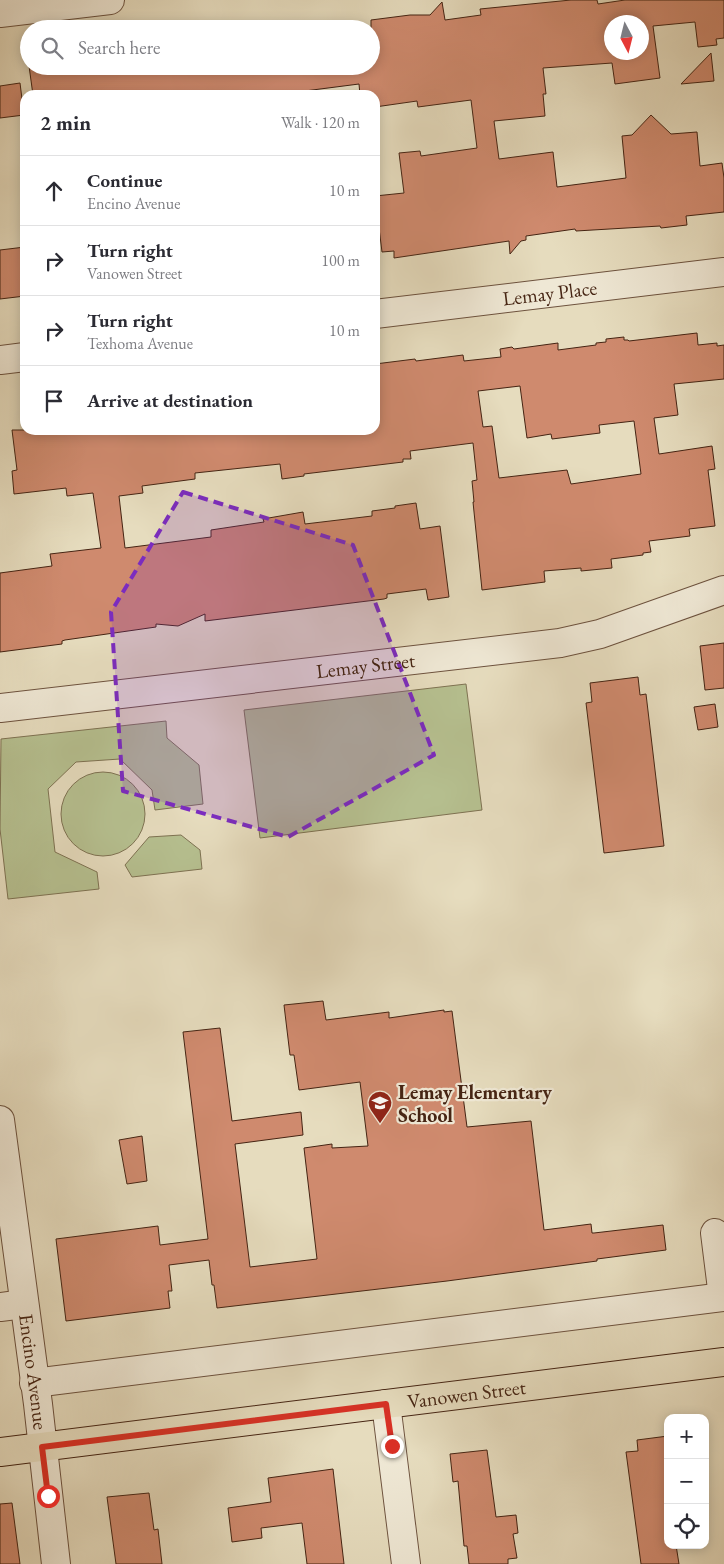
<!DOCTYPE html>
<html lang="en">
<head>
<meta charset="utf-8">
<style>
	body { margin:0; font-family:"EB Garamond",serif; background:#f2f2f3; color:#2b2b33 }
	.controls { position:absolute; right:15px; bottom:15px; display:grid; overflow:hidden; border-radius:10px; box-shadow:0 2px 12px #0003 }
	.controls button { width:45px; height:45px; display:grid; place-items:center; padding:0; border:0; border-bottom:1px solid #e1e1e2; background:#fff; color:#2b2b33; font:25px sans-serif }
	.compass { position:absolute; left:604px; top:15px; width:45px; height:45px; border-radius:50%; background:#fff; box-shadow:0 2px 12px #0003; rotate:173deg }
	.stop { position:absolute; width:15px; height:15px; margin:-11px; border:4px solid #d93025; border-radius:50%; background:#fff }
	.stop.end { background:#d93025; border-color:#fff; box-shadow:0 1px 5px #0008 }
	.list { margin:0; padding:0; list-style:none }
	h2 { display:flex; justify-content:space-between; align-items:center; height:65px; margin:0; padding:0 20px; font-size:21px }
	h2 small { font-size:16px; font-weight:400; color:#7c7c81 }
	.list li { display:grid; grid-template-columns:32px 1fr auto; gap:15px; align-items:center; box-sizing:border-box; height:70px; padding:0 20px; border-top:1px solid #e1e1e2 }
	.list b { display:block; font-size:19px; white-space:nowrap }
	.list p { margin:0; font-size:16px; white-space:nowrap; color:#7c7c81 }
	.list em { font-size:16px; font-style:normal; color:#7c7c81 }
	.icon { flex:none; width:28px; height:28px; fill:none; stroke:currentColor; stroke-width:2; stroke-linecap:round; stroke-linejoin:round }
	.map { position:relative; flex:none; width:724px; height:1564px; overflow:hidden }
	.search { position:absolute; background:#fff; box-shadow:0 2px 12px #0003; left:20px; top:20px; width:360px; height:55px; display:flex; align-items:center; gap:12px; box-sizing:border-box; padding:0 18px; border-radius:28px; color:#7c7c81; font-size:19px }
	.panel { position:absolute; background:#fff; box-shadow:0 2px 12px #0003; left:20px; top:90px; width:360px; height:345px; border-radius:15px }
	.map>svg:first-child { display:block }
	.green { fill:#b6c090; stroke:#7e7252 }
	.building { fill:#cf8a6e; stroke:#452413; fill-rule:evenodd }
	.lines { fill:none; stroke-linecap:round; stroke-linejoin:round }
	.minor-casing { stroke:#6d523e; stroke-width:30 }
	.major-casing { stroke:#452413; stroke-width:30 }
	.minor { stroke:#efe8d5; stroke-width:28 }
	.major { stroke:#e6dcbe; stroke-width:28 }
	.route { stroke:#d93025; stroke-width:6 }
	.marked { fill:#7b2cbf; fill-opacity:0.2; stroke:#7b2cbf; stroke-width:4; stroke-dasharray:10 6; stroke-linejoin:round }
	.labels { text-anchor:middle; stroke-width:4.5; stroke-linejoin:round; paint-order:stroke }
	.street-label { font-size:20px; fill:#452413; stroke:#efe8d5 }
	.poi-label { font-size:20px; font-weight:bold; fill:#452413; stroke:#efe8d5; text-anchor:start }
</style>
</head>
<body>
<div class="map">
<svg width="724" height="1564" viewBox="0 0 724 1564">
	<rect width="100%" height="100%" fill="#e6dcbe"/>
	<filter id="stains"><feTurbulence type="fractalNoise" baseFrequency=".004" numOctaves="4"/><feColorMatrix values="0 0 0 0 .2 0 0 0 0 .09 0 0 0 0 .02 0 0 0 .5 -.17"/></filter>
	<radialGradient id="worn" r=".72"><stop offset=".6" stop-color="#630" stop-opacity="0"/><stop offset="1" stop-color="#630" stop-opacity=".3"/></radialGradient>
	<!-- green -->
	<path class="green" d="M466 684 482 810 260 838 244 710Z
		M166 721 167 738 199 765 203 804 155 810 152 790 120 759 76 762 48 789 55 852 97 872 99 889 8 899 0 829 1 739Z
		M61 814a42 42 0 1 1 84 0a42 42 0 1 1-84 0Z
		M181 835 200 850 202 869 132 877 125 865 149 837Z"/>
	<!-- building -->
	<path class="building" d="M571 0H597L598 4 625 0H724V38L716 39 717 45 698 47 695 22 653 26 660 78 615 84 612 63 543 68 546 94H543L545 116 494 121 499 159 553 152 557 187 626 178 622 136 632 135 651 115 671 134 697 132 700 166 722 163 724 178V212L686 216 687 225 661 228 660 226 576 231 575 229 526 236V240L521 241 510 254 509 241 394 258V251L382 252 375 196 404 193 399 153 420 151 421 156 477 148 471 100 418 107 417 101 375 107V95H360L359 84 297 92 298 95H33L29 66H371V20L410 15H430L442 2 445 20 481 15 480 9ZM612 22H642V52H612Z
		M711 53 714 81 681 84Z
		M20 83 24 115 0 118V86Z
		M25 247V296L0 299V250Z
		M697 333 698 345 717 343V346L724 345V379L674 384 678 415 654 418 659 454 712 446 715 469 708 470 715 526 689 529 690 536 649 541 651 552 643 553V555L611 559 612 568 581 571V568L544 571 545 582 482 590 473 502H474L472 481 477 480 473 443 410 451 411 459H403V462L304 474V476L282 479 280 464 195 473V479L142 486 143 493 119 496 125 548 211 537V530L264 522 263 519 303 512 305 524 372 516V511L395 508V506L416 503 420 529 440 526 449 597 428 600 426 589 387 594V598L384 599 205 621V614L178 626 156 624V627L65 640 62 641V644L0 652V573L52 566 50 554 101 548 93 493 67 496 66 488 14 494 12 471 17 470 12 430H375V364L415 359 416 361 463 355 464 361 501 357 500 349 512 347 514 349 558 343V350L596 345V343L606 342V339L624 337V340H628L629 341ZM520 386 527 438 551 434 552 439 600 433 599 425 634 421 641 474 571 484 567 470 499 478 492 426 483 427 478 391Z
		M724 643V688L705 690 700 646Z
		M638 677 640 695 646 694 664 846 604 853 586 703 592 702 590 683Z
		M715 704 718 727 698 730 694 707Z
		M323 1001 326 1020 389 1012V1018L444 1010V1012L452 1011 467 1127 531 1121 544 1230 591 1224 592 1233H594L663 1225 666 1250 597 1259V1261L447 1281 217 1308 214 1285H212L209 1260 169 1265 172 1291H168L170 1308 66 1321 56 1239 158 1226 160 1245 208 1239 183 1032 220 1028 232 1121 301 1112 303 1135 235 1144 250 1267 317 1259 304 1148 332 1144V1148L368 1146 360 1082 299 1090 294 1055H290L284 1005Z
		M142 1136 147 1181 127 1184 119 1140Z
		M668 1436V1545H676L679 1564H641L626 1452 638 1451 637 1440Z
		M487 1450 496 1517 516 1515 518 1533 513 1534 517 1558 508 1559V1564H469L467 1546H464L458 1481 453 1482 450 1454Z
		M333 1469 344 1564H307L302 1523 261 1528 262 1538 232 1542 228 1508 271 1502 268 1478Z
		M149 1493 154 1530 158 1529 162 1564H116L107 1497Z
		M12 1503 20 1564H0V1504Z"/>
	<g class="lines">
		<defs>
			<g id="minor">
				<path d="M0 13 110 0"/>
				<path id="s1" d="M375 314 724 272"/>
				<path d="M0 360 25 357"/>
				<path id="s2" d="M0 708 560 643 600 634 724 590"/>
				<path id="s3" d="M0 1120 38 1404 56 1564"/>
				<path d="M715 1233 723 1297"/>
				<path d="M0 1307 24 1304"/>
				<path d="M34 1383 724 1297"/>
				<path d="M386 1404 406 1564"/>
			</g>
			<g id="major">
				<path id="s4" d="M0 1452 724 1362"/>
			</g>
		</defs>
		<!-- minor casing -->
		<use href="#minor" class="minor-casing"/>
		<!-- major casing -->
		<use href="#major" class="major-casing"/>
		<!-- minor -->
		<use href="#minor" class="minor"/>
		<!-- major -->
		<use href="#major" class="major"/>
	</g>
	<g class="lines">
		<!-- route -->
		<path class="route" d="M48 1496 42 1447 386 1404 392 1446"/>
	</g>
	<!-- marked area -->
	<path class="marked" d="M183 492 353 545 434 755 288 837 123 791 111 612Z"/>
	<!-- icons -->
	<defs>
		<symbol id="school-pin" viewBox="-11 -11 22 30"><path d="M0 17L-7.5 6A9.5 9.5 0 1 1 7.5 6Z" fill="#8f2418" stroke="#efe8d5"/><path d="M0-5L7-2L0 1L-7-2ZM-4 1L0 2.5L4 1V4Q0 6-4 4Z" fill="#fff"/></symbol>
	</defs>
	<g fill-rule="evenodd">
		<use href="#school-pin" x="366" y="1089" width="28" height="38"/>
	</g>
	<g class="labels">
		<!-- street labels -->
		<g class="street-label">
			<text dy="7" stroke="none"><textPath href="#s1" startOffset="176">Lemay Place</textPath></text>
			<text dy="7" stroke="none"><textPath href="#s2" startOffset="368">Lemay Street</textPath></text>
			<text dy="7" stroke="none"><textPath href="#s3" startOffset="254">Encino Avenue</textPath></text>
			<text dy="7" stroke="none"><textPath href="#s4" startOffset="470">Vanowen Street</textPath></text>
		</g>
		<!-- poi labels -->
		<g class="poi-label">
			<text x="398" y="1099">Lemay Elementary<tspan x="398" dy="23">School</tspan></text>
		</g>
	</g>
	<rect width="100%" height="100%" filter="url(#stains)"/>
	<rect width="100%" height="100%" fill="url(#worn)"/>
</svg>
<div class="controls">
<button>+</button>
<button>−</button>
<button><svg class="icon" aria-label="locate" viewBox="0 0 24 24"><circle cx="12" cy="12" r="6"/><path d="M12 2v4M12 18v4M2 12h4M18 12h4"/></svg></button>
</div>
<svg class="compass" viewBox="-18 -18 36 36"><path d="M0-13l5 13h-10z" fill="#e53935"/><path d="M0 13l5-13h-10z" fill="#7c7c81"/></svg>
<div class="stop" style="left:48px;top:1496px"></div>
<div class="stop end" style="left:392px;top:1446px"></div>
<div class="search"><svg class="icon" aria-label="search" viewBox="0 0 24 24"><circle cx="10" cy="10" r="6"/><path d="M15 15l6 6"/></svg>Search here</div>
<section class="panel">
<h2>2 min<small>Walk · 120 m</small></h2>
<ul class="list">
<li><svg class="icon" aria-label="ahead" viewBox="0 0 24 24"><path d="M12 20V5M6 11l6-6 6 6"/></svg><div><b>Continue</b><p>Encino Avenue</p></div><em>10 m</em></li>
<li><svg class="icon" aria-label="right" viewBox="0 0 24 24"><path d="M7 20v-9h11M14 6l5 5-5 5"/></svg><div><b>Turn right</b><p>Vanowen Street</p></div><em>100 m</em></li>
<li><svg class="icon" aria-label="right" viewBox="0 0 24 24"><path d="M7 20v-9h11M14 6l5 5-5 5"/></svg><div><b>Turn right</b><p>Texhoma Avenue</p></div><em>10 m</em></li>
<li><svg class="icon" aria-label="arrive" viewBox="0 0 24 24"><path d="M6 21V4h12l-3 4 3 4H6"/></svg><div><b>Arrive at destination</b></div></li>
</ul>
</section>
</div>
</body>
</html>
